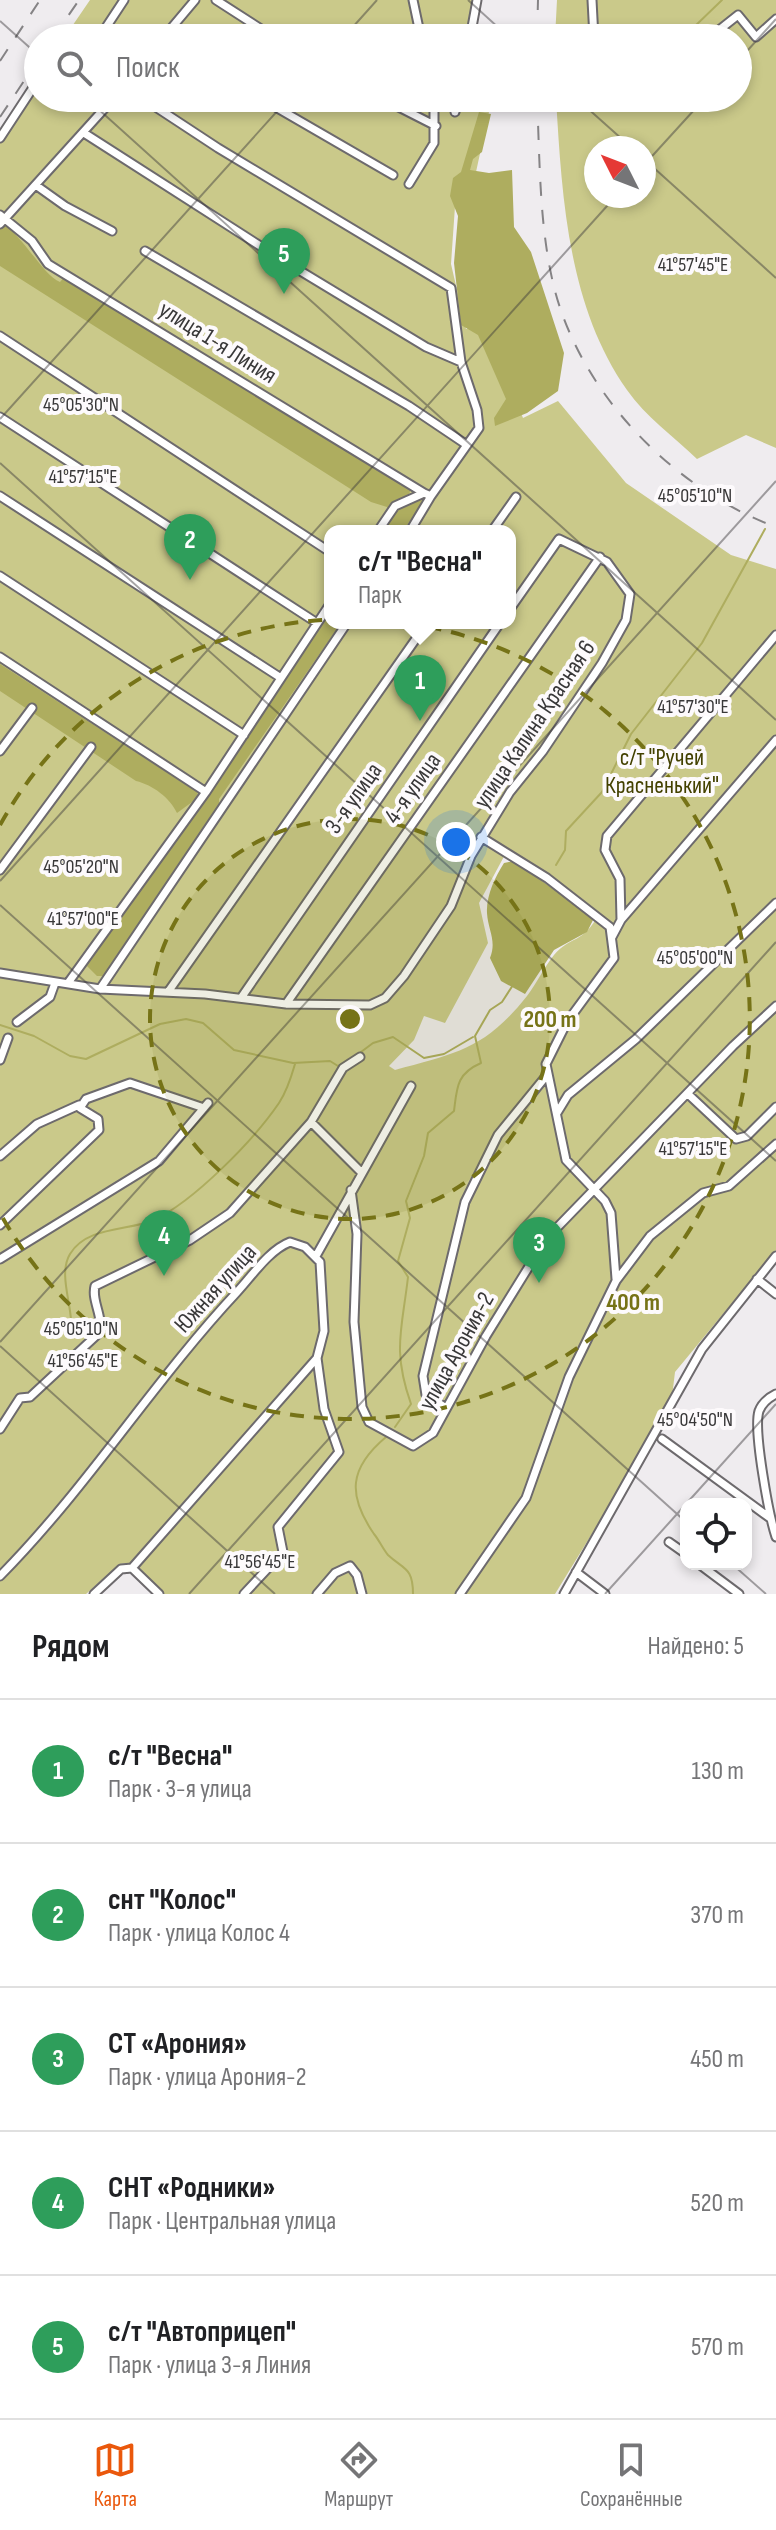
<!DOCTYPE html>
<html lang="ru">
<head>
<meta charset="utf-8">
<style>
	body { margin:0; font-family:"Sofia Sans Condensed",sans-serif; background:#f6f6f6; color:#202124 }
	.controls { position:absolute; right:24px; bottom:24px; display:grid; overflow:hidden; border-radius:16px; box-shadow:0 4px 12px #0003 }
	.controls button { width:72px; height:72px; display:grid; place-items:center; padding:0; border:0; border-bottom:2px solid #e0e0e0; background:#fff; color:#202124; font:40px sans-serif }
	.compass { position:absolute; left:584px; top:136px; width:72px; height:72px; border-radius:50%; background:#fff; box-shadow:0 4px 12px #0003; rotate:312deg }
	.you { position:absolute; left:456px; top:842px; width:28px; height:28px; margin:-20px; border:6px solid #fff; border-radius:50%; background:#1a73e8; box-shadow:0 0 0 12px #1a73e833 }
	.badge { display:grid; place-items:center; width:52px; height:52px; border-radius:50%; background:#ea580c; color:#fff; font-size:26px; font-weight:700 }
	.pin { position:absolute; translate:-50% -66px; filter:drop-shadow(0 2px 4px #0008) }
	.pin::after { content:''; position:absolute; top:42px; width:28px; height:24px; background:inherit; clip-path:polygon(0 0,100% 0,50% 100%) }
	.popup { position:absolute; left:324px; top:525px; width:192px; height:104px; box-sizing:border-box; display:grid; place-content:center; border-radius:16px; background:#fff; filter:drop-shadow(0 2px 6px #0005); font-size:26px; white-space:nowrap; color:#757577 }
	.popup b { font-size:30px; color:#202124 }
	.popup::after { content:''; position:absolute; left:50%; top:100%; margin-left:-16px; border:16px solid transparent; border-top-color:#fff }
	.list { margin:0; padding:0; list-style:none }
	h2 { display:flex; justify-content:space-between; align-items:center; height:104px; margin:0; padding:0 32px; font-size:34px }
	h2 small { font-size:26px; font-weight:400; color:#757577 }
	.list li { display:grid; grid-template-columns:52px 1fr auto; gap:24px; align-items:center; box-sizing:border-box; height:144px; padding:0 32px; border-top:2px solid #e0e0e0 }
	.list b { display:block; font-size:30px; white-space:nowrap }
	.list p { margin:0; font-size:26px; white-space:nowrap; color:#757577 }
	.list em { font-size:26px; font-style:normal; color:#757577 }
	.icon { flex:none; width:44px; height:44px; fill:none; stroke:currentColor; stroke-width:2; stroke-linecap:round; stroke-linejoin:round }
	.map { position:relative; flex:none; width:776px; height:1594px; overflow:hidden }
	.search { position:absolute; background:#fff; box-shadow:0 4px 12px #0003; left:24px; right:24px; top:24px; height:88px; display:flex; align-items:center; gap:20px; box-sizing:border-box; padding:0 28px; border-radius:44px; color:#757577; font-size:30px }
	.sheet { height:824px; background:#fff }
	nav { display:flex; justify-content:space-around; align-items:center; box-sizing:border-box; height:112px; border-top:2px solid #e0e0e0; background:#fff; font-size:22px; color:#757577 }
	nav a { display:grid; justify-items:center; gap:4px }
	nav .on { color:#ea580c }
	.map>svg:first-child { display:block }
	.green { fill:#cac98a; fill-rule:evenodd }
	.forest { fill:#aead5f }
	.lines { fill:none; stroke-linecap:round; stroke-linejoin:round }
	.stream { stroke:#aead5f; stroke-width:2 }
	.street-casing { stroke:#6d6a6d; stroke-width:11 }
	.street { stroke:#fff; stroke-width:7 }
	.rail { stroke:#858385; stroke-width:2; stroke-dasharray:14 14; stroke-linecap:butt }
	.ticks { fill:none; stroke:#393839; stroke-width:2; stroke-opacity:0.45 }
	.ring { fill:none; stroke:#767317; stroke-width:4; stroke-dasharray:14 10 }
	.labels { text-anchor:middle; stroke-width:8; stroke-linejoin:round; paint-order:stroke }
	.street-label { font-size:24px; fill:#393839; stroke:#fdfafc }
	.park-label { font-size:24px; fill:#434100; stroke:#fdfafc }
	.ticks-label { font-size:20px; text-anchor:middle; fill:#393839; stroke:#fdfafc; stroke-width:8; stroke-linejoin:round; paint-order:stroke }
	.centre { fill:#767317; stroke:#fdfafc; stroke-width:4 }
	.ring-label { font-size:24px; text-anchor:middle; font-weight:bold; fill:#767317; stroke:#fdfafc; stroke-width:8; stroke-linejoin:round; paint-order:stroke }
</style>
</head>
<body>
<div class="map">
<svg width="776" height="1594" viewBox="0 0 776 1594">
	<rect width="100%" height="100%" fill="#efecef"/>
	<!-- green -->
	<path class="green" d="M90 0H481L474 38H64Z
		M557 0H776V448L746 435 697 459C674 437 645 416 627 390 568 306 562 198 556 98H738V38H555ZM596 148H644V196H596Z
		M38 77V98H464L463 104 489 112 476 172 456 192 451 264 466 329 485 324 523 418 558 401 626 483 731 555 776 569V1250L675 1372 671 1405 555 1594H163L128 1563 120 1564 86 1594H0V134ZM330 531H510V623H330ZM508 849 599 914C583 944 570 936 554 955 544 967 537 983 527 996 485 1049 457 1053 395 1070L389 1066 414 1040 424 1016 445 1023 488 943 479 903Z"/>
	<!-- forest -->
	<path class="forest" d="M479 112 491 114 482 152 473 159 470 170 489 173 512 170 514 227 531 252 564 353 558 391 527 413 495 426 494 418 506 399 478 335 461 325 454 263 458 216 450 196 453 178 461 172Z
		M0 221C24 237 42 274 60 282L65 276 411 489 408 497 424 500 403 531H377L390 515 387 507 371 502 0 266Z
		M330 603V623H341L219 799V806L105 976H97L86 965 180 833 176 825 194 804Z
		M0 664 197 792 199 797 177 813C170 798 153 785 136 781L0 691Z
		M514 861 594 918 587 932 554 950 525 994 501 981 490 958C497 941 488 930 487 913 486 896 495 877 504 863Z"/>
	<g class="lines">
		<!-- stream -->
		<path class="stream" d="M692 29 722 0
			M556 865 565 850 566 831 602 792 631 734 702 643 765 529
			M0 1025 34 1036 70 1056 86 1059 160 1024 186 1019 203 1023 234 1050 293 1063 330 1061 338 1066 352 1058
			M357 1055 373 1043 393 1037 424 1058 444 1054 473 1037
			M71 1320C70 1300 59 1272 70 1254 87 1226 128 1231 154 1220 194 1201 253 1141 279 1103 287 1091 291 1078 295 1064
			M395 1427 411 1404C392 1350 402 1330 408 1277L398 1261 410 1218 406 1201 424 1156 428 1133 454 1111C457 1088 456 1074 481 1063L475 1036 490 1010 502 1002 513 985
			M386 1437C349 1468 347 1495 374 1534 379 1540 383 1549 388 1555 404 1570 413 1567 413 1594"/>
		<defs>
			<path id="street" d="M216 0 275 38
				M413 0 421 38
				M592 0 594 38
				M99 38 124 0
				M163 38 195 0
				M470 38 477 0
				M709 38 738 15 756 37 776 19
				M142 98 218 148 451 288 461 362 477 410 479 428 431 496 424 493 395 506 378 531
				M260 98 393 175
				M381 98 436 126
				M455 112 458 98
				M84 133 279 258 426 347 461 362
				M0 138 38 80
				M409 184 434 143V98
				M37 186 65 206 112 231
				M0 215 32 241 48 264 424 493
				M0 224 114 98
				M145 251 409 406 467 445
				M0 336 330 552
				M0 417 317 623
				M0 496 281 678
				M410 531 431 496
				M492 531 516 497
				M0 576 244 735
				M0 657 206 792
				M0 751 32 708
				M481 837 547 878 610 927 614 958 567 1022 546 1064 566 1160 605 1201 611 1213 616 1279
				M0 870 91 747
				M621 920 620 879 605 850 607 836 776 635
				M612 937 621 920 776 740
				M0 973 100 989 205 994 286 1004 370 1005 385 998 404 976 451 906 471 856 510 792 543 751 602 663 626 620 630 594 607 562 559 539 510 609
				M68 983 206 792 330 604
				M100 989 347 623
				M168 992 427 623
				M241 998 500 623
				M286 1004 600 557
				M17 1022 50 997 55 983
				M0 1060 8 1038
				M688 1094 736 1139 747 1136 776 1107
				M557 1113 568 1095 636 1039 776 903
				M311 1122 362 1173
				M0 1156 37 1124 79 1105
				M351 1190 357 1234 354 1322 362 1407 369 1422 413 1446 433 1433 486 1336 546 1239 733 1046 776 1006
				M0 1225 99 1130 98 1119 80 1108 86 1099 130 1083 204 1108
				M316 1256 411 1086
				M0 1259 159 1161 208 1103
				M757 1279 776 1294
				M776 1394C768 1398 762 1403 759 1411 753 1430 769 1516 776 1537
				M446 1408 426 1395 423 1376 465 1202 498 1135 547 1075
				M0 1429 20 1398 30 1397 99 1333C104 1316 91 1301 95 1286L190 1240 230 1213 311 1122 343 1068 360 1057
				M662 1439 770 1518
				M669 1542 686 1554
				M699 1564 739 1594
				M132 1568 317 1358
				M132 1568 159 1594
				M576 1572 605 1594
				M0 1576C87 1488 153 1382 237 1292 252 1276 269 1250 290 1242L305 1247 320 1262 324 1331 317 1358 324 1409 339 1452 278 1527 283 1552 244 1594
				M94 1594 121 1569 132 1568
				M317 1594 335 1573 350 1566 357 1575 362 1594
				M460 1594 526 1498 569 1377 616 1281 650 1236 703 1193 729 1186 776 1144
				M564 1594 702 1349 776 1256"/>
		</defs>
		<!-- street casing -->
		<use href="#street" class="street-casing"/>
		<!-- street -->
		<use href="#street" class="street"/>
		<!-- rail -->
		<path class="rail" d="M53 38 79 0
			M537 38 538 0
			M0 61 40 0
			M537 98C540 162 539 229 555 291 583 396 675 490 776 527
			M0 117 38 60"/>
	</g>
	<!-- ticks -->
	<path class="ticks" d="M468 0 510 38M0 21 38 55M343 38 377 0M738 61 776 19M86 98 776 720M576 98 632 148M644 159 776 278M644 165 705 98M0 419 289 98M0 463 776 1161M0 881 616 196M0 905 686 1522M0 1342 776 481M0 1346 275 1594M686 1504 776 1404M732 1564 766 1594M189 1594 776 942M605 1594 686 1504"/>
	<!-- distance rings -->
	<circle cx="350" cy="1019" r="200" fill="#767317" fill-opacity=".12"/>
	<g class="ring">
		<circle cx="350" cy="1019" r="200"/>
		<path d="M0 825A400 400 0 1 1 0 1213"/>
	</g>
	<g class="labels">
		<!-- street labels -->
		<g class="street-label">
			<text transform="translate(218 342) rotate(32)" y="8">улица 1-я Линия</text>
			<text transform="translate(534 724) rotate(-56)" y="8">улица Калина Красная 6</text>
			<text transform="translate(412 788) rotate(-55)" y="8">4-я улица</text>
			<text transform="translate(353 798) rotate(-55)" y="8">3-я улица</text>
			<text transform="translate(215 1288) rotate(-48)" y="8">Южная улица</text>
			<text transform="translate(456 1351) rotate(-61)" y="8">улица Арония-2</text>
		</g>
		<!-- park labels -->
		<g class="park-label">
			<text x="662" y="765">с/т "Ручей<tspan x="662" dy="28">Красненький"</tspan></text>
		</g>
	</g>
	<g class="ticks-label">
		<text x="693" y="271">41°57'45"E</text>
		<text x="81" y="411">45°05'30"N</text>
		<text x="83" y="483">41°57'15"E</text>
		<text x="695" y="502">45°05'10"N</text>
		<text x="693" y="713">41°57'30"E</text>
		<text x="81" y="873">45°05'20"N</text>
		<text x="83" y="925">41°57'00"E</text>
		<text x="695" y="964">45°05'00"N</text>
		<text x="693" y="1155">41°57'15"E</text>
		<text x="81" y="1335">45°05'10"N</text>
		<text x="83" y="1367">41°56'45"E</text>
		<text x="695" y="1426">45°04'50"N</text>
		<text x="260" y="1568">41°56'45"E</text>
	</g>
	<circle cx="350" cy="1019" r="12" class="centre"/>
	<g class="ring-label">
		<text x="550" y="1027">200 m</text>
		<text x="633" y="1310">400 m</text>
	</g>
</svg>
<div class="controls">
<button><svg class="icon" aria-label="locate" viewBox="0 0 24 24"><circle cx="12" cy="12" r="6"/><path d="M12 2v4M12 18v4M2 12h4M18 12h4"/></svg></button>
</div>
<svg class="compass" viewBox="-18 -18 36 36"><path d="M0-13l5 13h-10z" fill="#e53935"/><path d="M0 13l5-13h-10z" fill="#757577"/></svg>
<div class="you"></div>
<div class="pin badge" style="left:420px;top:721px;background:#2e9e5b">1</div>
<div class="popup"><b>с/т &quot;Весна&quot;</b>Парк</div>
<div class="pin badge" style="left:190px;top:580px;background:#2e9e5b">2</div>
<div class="pin badge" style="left:539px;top:1283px;background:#2e9e5b">3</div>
<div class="pin badge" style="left:164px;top:1276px;background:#2e9e5b">4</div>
<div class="pin badge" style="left:284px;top:294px;background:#2e9e5b">5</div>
<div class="search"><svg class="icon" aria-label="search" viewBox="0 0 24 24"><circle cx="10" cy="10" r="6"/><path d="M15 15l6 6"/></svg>Поиск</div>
</div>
<section class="sheet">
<h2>Рядом<small>Найдено: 5</small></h2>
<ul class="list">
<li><span class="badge" style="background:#2e9e5b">1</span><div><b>с/т &quot;Весна&quot;</b><p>Парк · 3-я улица</p></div><em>130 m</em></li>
<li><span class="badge" style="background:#2e9e5b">2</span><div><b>снт &quot;Колос&quot;</b><p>Парк · улица Колос 4</p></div><em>370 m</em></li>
<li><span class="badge" style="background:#2e9e5b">3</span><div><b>СТ «Арония»</b><p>Парк · улица Арония-2</p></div><em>450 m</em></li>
<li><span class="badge" style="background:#2e9e5b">4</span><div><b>СНТ «Родники»</b><p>Парк · Центральная улица</p></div><em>520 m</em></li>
<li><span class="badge" style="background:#2e9e5b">5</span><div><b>с/т &quot;Автоприцеп&quot;</b><p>Парк · улица 3-я Линия</p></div><em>570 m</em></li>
</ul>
</section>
<nav>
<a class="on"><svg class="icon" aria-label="map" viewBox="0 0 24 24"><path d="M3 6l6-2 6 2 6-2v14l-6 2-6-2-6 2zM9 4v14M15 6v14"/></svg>Карта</a>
<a><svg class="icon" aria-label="directions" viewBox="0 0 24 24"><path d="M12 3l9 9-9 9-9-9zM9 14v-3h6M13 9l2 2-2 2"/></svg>Маршрут</a>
<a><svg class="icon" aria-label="saved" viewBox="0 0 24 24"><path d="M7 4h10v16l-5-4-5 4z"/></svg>Сохранённые</a>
</nav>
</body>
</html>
